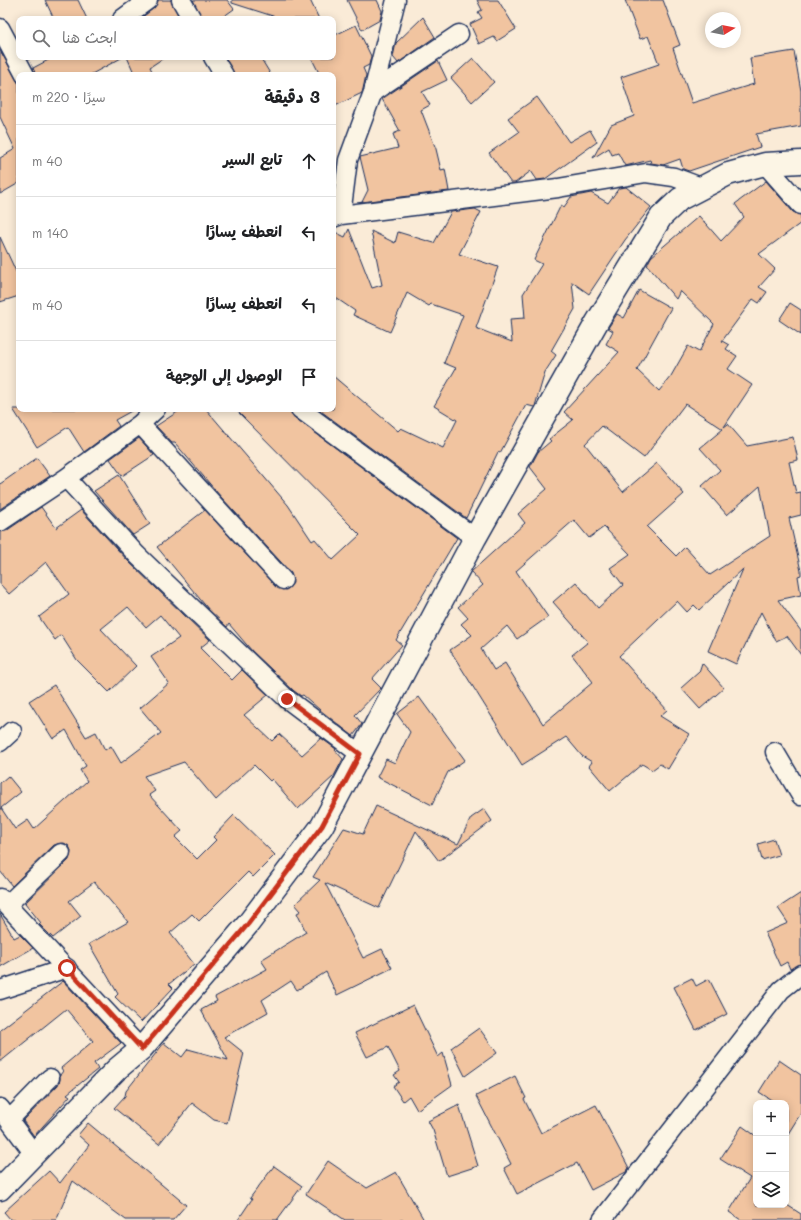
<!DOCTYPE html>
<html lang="ar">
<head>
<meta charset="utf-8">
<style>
	body { margin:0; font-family:Mali,"Playpen Sans Arabic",sans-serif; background:#f6f6f6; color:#202124; direction:rtl }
	.controls { position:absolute; right:12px; bottom:12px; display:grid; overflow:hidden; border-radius:8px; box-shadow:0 2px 10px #0003 }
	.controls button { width:36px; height:36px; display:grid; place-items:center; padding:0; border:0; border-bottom:1px solid #e0e0e0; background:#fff; color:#202124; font:20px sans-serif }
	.compass { position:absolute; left:705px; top:12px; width:36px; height:36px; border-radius:50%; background:#fff; box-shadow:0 2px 10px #0003; rotate:80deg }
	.stop { position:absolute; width:12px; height:12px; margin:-9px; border:3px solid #c8321e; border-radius:50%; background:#fff }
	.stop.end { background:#c8321e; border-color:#fff; box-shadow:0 1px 4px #0008 }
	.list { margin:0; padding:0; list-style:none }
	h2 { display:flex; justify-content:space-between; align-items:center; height:52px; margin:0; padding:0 16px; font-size:17px }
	h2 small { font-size:13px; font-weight:400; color:#757577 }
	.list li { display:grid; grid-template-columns:26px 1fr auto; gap:12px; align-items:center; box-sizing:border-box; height:72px; padding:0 16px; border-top:1px solid #e0e0e0 }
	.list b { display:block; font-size:15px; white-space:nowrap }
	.list em { font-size:13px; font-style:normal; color:#757577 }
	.icon { flex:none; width:22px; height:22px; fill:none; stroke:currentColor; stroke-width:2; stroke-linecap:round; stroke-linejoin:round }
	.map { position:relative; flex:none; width:801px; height:1220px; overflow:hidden; direction:ltr }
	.search { position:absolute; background:#fff; box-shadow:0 2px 10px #0003; left:16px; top:16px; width:320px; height:44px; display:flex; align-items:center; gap:10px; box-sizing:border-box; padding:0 14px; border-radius:8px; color:#757577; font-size:15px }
	.panel { position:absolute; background:#fff; box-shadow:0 2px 10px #0003; left:16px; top:72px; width:320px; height:340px; border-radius:8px; direction:rtl }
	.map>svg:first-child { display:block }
	.building { fill:#f1c4a0; stroke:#1b2f5e; fill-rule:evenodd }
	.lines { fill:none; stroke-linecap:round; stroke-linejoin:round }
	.minor-casing { stroke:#1b2f5e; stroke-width:21 }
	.major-casing { stroke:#1b2f5e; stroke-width:25 }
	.minor { stroke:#fcf5e5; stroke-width:18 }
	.major { stroke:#fcf5e5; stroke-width:22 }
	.route { stroke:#c8321e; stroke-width:5 }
</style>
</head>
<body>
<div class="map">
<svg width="801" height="1220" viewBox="0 0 801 1220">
	<rect width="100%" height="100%" fill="#faebd7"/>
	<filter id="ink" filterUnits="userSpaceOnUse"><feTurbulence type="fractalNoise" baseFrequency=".025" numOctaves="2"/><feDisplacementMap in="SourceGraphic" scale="8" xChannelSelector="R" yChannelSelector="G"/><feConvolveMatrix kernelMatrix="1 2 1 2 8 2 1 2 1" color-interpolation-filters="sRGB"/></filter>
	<g filter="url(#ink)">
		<!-- building -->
		<path class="building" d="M45 0H78L87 19H54Z
			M158 0H171L180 19H140L154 8Z
			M193 0H227L234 9 220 19H202Z
			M232 0H310L319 19H282L232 3Z
			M347 0H377L382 11 380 20 362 30Z
			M477 0H498L516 29 497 41 494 37 479 44 470 24 482 18 478 12 482 10Z
			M625 0H663L680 45 673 48 692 103 754 84 750 58 794 51 801 91V126L756 134 760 147 689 171 683 169 680 159 663 165 651 163 650 160 625 166 618 153 612 155 609 148 593 158 611 125 634 116 621 77 659 64 648 36 640 39Z
			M423 17 435 37 398 63 393 57 396 43Z
			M356 25 371 56 369 65 363 68 366 75 363 89 362 93 333 107V75H320L311 57H333V36Z
			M0 50 19 84V183L0 194V158L15 149 0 117Z
			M54 57H123L90 75H35L33 68Z
			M127 57H165L150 67 154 75H135Z
			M225 57H260L271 75H234Z
			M473 58 494 82 472 102 451 78Z
			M438 61 447 80 422 92 430 105 421 110 436 149 441 170 445 169 449 191 362 202 368 190 360 157 398 148 393 134 400 131 382 99Z
			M537 97 569 142 590 130 597 142 545 179 537 180 531 171 515 183H511L489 153 519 132 508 118Z
			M766 181 793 212 801 215V223L759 254 775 269 759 287 767 292 759 303 753 299 722 341 729 345 726 349 737 356 728 369 752 385 724 427 728 424 747 446 793 437 798 460 789 462 796 493 801 492V515L789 518 801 571V575L798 576 801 595 778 600 801 631V655L787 636 776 641 761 612 736 664 708 651 743 569 699 610 694 605 687 612 677 601 619 656 667 710 660 716 689 734 668 769 660 764 652 770 642 764 610 791 589 766 592 762 582 756 566 737 522 765 450 650 472 635 461 624 468 618 458 607 483 585 471 572 525 523 518 514 547 489 530 467 538 452 551 441 549 439 573 420 564 412 619 352 606 344 613 331 608 328 617 314 624 318 639 290 671 308 637 370 659 391 671 376 688 346 699 352 714 324 680 291 676 299 647 265 651 257 699 216 721 241 744 217 735 204ZM685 404 723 429 700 448 720 470 702 486 727 515 760 486 770 536 710 575 685 547 676 556 647 527 684 494 657 463 623 492 585 444 602 426 644 458ZM574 520 589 538 604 527 630 554 610 568 623 585 598 608 576 582 553 602 588 642 572 655 593 682 543 724 505 663 494 670 481 649 507 626 517 639 548 617 516 571Z
			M626 187 651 207 625 240 589 294 572 282 575 309 551 351 556 355 545 372 535 406 534 407 526 405 500 453 498 452 466 518 318 409H333V376L398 431 401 428 443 448 457 420 434 406 456 368 444 363 463 315 431 304 429 306 407 293 390 332 353 315 355 311 333 296V231L345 237 349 229 372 288 382 285 371 231 395 243 398 232 434 243 451 212 475 209 481 212 459 254 498 267 476 328 512 342 510 319 525 318 523 294 542 264 534 260 561 205 564 207 571 197 591 193 608 203 619 188Z
			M0 237 19 278V296L0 302Z
			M790 303 801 310V335L779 320Z
			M13 409H135L115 420 119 426 84 452 68 427 37 447Z
			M182 409H206L288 505 312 541 315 539 333 560 360 535 235 409H290L294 417 457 538 396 640 402 645 372 679 381 688 355 715 362 724 353 736 320 710 303 695 301 696 294 691 252 651 229 624 227 627 209 610 157 547 205 510 276 587 286 590 290 587 293 583 291 573 221 497 175 443H172L156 426Z
			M139 438 154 455 122 476 110 459Z
			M37 458 50 476 0 509V484Z
			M119 475 150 524 133 535 94 491Z
			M41 507 56 528 81 510 129 562 210 640 200 648 232 680 242 670 268 695 244 715 272 741 279 734 302 755 321 738 336 749 335 750 343 759 334 776 298 809 272 779 270 781 254 765 216 800 184 762 144 776 155 791 149 795 182 831 175 837 197 859 216 840 213 837 234 815 275 855 253 877 248 872 199 921 192 914 170 933 194 964 169 984 173 988 141 1022 115 997 118 994 89 944 128 922 94 882 69 901 81 916 53 938 39 924 41 923 25 903 69 860 71 851 69 846 64 843 54 845 12 886 0 871V783L8 776 21 792 1 808 15 829 28 820 34 829 87 781 80 770 86 766 66 730 53 739 29 701 54 685 86 737 96 732 105 750 111 746 121 763 161 733 140 708 169 683 151 657 179 638 160 615 146 627 128 607 101 629 136 666 109 692 77 660 61 635 55 640 39 617 69 594 46 562 9 594 0 584V532L6 531Z
			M702 663 724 688 700 709 681 688 699 672Z
			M419 697 465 760 448 772 432 805 377 777 386 759 395 763 410 732 397 714Z
			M376 806 458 844 471 818 484 809 492 821 439 861 416 831 379 908 325 883 363 958 382 949 392 968 337 995 326 972 297 990 291 981 262 1000 268 1012 224 1037 244 1053 227 1123 214 1120 192 1103 159 1144 114 1108 125 1096 126 1091 164 1043 182 1057 188 1049 228 1060 201 1010 217 1001 215 997 267 969 261 960 306 932 297 913 301 911 295 904 320 880 313 877 344 828 363 834Z
			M774 839 779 855 762 860 758 844Z
			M801 893V964L790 969 787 962 780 966 765 933 788 923 778 908Z
			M0 914 14 938 20 935 33 948 0 967Z
			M692 978 696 986 709 979 727 1014 696 1030 674 987Z
			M63 981 121 1043 94 1063 98 1069 67 1094 70 1096 34 1136 23 1121 58 1085 60 1080V1075L63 1071 61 1068 93 1041 66 1009 0 1062V1030Z
			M413 1005 438 1057 443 1053 452 1085 417 1110 409 1096 403 1101 393 1086 399 1082 394 1075 400 1071 388 1047 367 1057 355 1033Z
			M479 1028 497 1053 465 1076 451 1048Z
			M779 1060 801 1075V1113L786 1137V1103H776L759 1092Z
			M515 1076 526 1098 524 1099 541 1133 596 1105 629 1168 626 1172 591 1190 577 1163 517 1194 504 1168 511 1164 476 1096Z
			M459 1105 478 1166 447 1176 433 1130 428 1121Z
			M88 1123 186 1205 173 1220H126L73 1181 56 1220H11L4 1212 49 1171 60 1183 89 1145 78 1135Z
			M742 1126 756 1136V1205H787L801 1214V1220H741L729 1212 750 1178 720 1159Z
			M328 1161 367 1188 396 1172 424 1220H345L306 1194Z
			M274 1166 302 1186 277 1220H238L252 1199 250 1198Z"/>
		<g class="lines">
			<defs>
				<path id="minor" d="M181 0 192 19
					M122 19 148 0
					M0 28 25 75
					M213 57 224 75
					M373 92 459 34
					M765 164 801 205
					M341 215 348 160 373 92 396 0
					M333 218 341 215 558 188 646 173 674 177 701 187
					M300 409 475 538
					M140 424 283 580
					M66 478 137 555 287 699 360 754
					M0 522 66 478 140 424 156 409
					M0 742 12 731
					M775 752 801 796
					M0 898 141 1049
					M7 905 61 853
					M0 990 67 968
					M0 1108 34 1154
					M9 1120 50 1078
					M602 1220 781 990 801 974"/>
				<path id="major" d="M0 1189 117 1069 141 1049 248 924 322 826 475 538 597 322 661 217 680 199 728 174 765 164 801 162"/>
			</defs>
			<!-- minor casing -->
			<use href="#minor" class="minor-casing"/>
			<!-- major casing -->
			<use href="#major" class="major-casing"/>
			<!-- minor -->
			<use href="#minor" class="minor"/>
			<!-- major -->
			<use href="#major" class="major"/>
		</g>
	</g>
	<g class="lines" filter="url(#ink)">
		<!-- route -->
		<path class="route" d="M67 968 142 1049 248 924 322 826 360 754 287 699"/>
	</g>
</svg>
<div class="controls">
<button>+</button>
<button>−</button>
<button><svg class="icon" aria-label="layers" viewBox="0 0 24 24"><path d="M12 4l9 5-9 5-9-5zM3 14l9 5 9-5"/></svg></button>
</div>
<svg class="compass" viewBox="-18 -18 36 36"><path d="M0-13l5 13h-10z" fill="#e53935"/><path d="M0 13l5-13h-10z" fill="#757577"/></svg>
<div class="stop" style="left:67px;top:968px"></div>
<div class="stop end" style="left:287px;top:699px"></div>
<div class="search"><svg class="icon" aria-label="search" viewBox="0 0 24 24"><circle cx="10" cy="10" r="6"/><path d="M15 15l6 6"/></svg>ابحث هنا</div>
<section class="panel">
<h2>3 دقيقة<small>سيرًا · 220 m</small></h2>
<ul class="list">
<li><svg class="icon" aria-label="ahead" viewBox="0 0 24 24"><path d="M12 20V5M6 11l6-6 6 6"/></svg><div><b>تابع السير</b></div><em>40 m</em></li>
<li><svg class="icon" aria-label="left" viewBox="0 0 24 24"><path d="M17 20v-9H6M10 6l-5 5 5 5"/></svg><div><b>انعطف يسارًا</b></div><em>140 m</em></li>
<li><svg class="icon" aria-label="left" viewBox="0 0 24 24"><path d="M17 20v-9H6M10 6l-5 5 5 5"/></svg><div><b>انعطف يسارًا</b></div><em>40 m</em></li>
<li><svg class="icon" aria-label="arrive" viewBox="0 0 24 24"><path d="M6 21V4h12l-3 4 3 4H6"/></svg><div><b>الوصول إلى الوجهة</b></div></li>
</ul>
</section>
</div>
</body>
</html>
